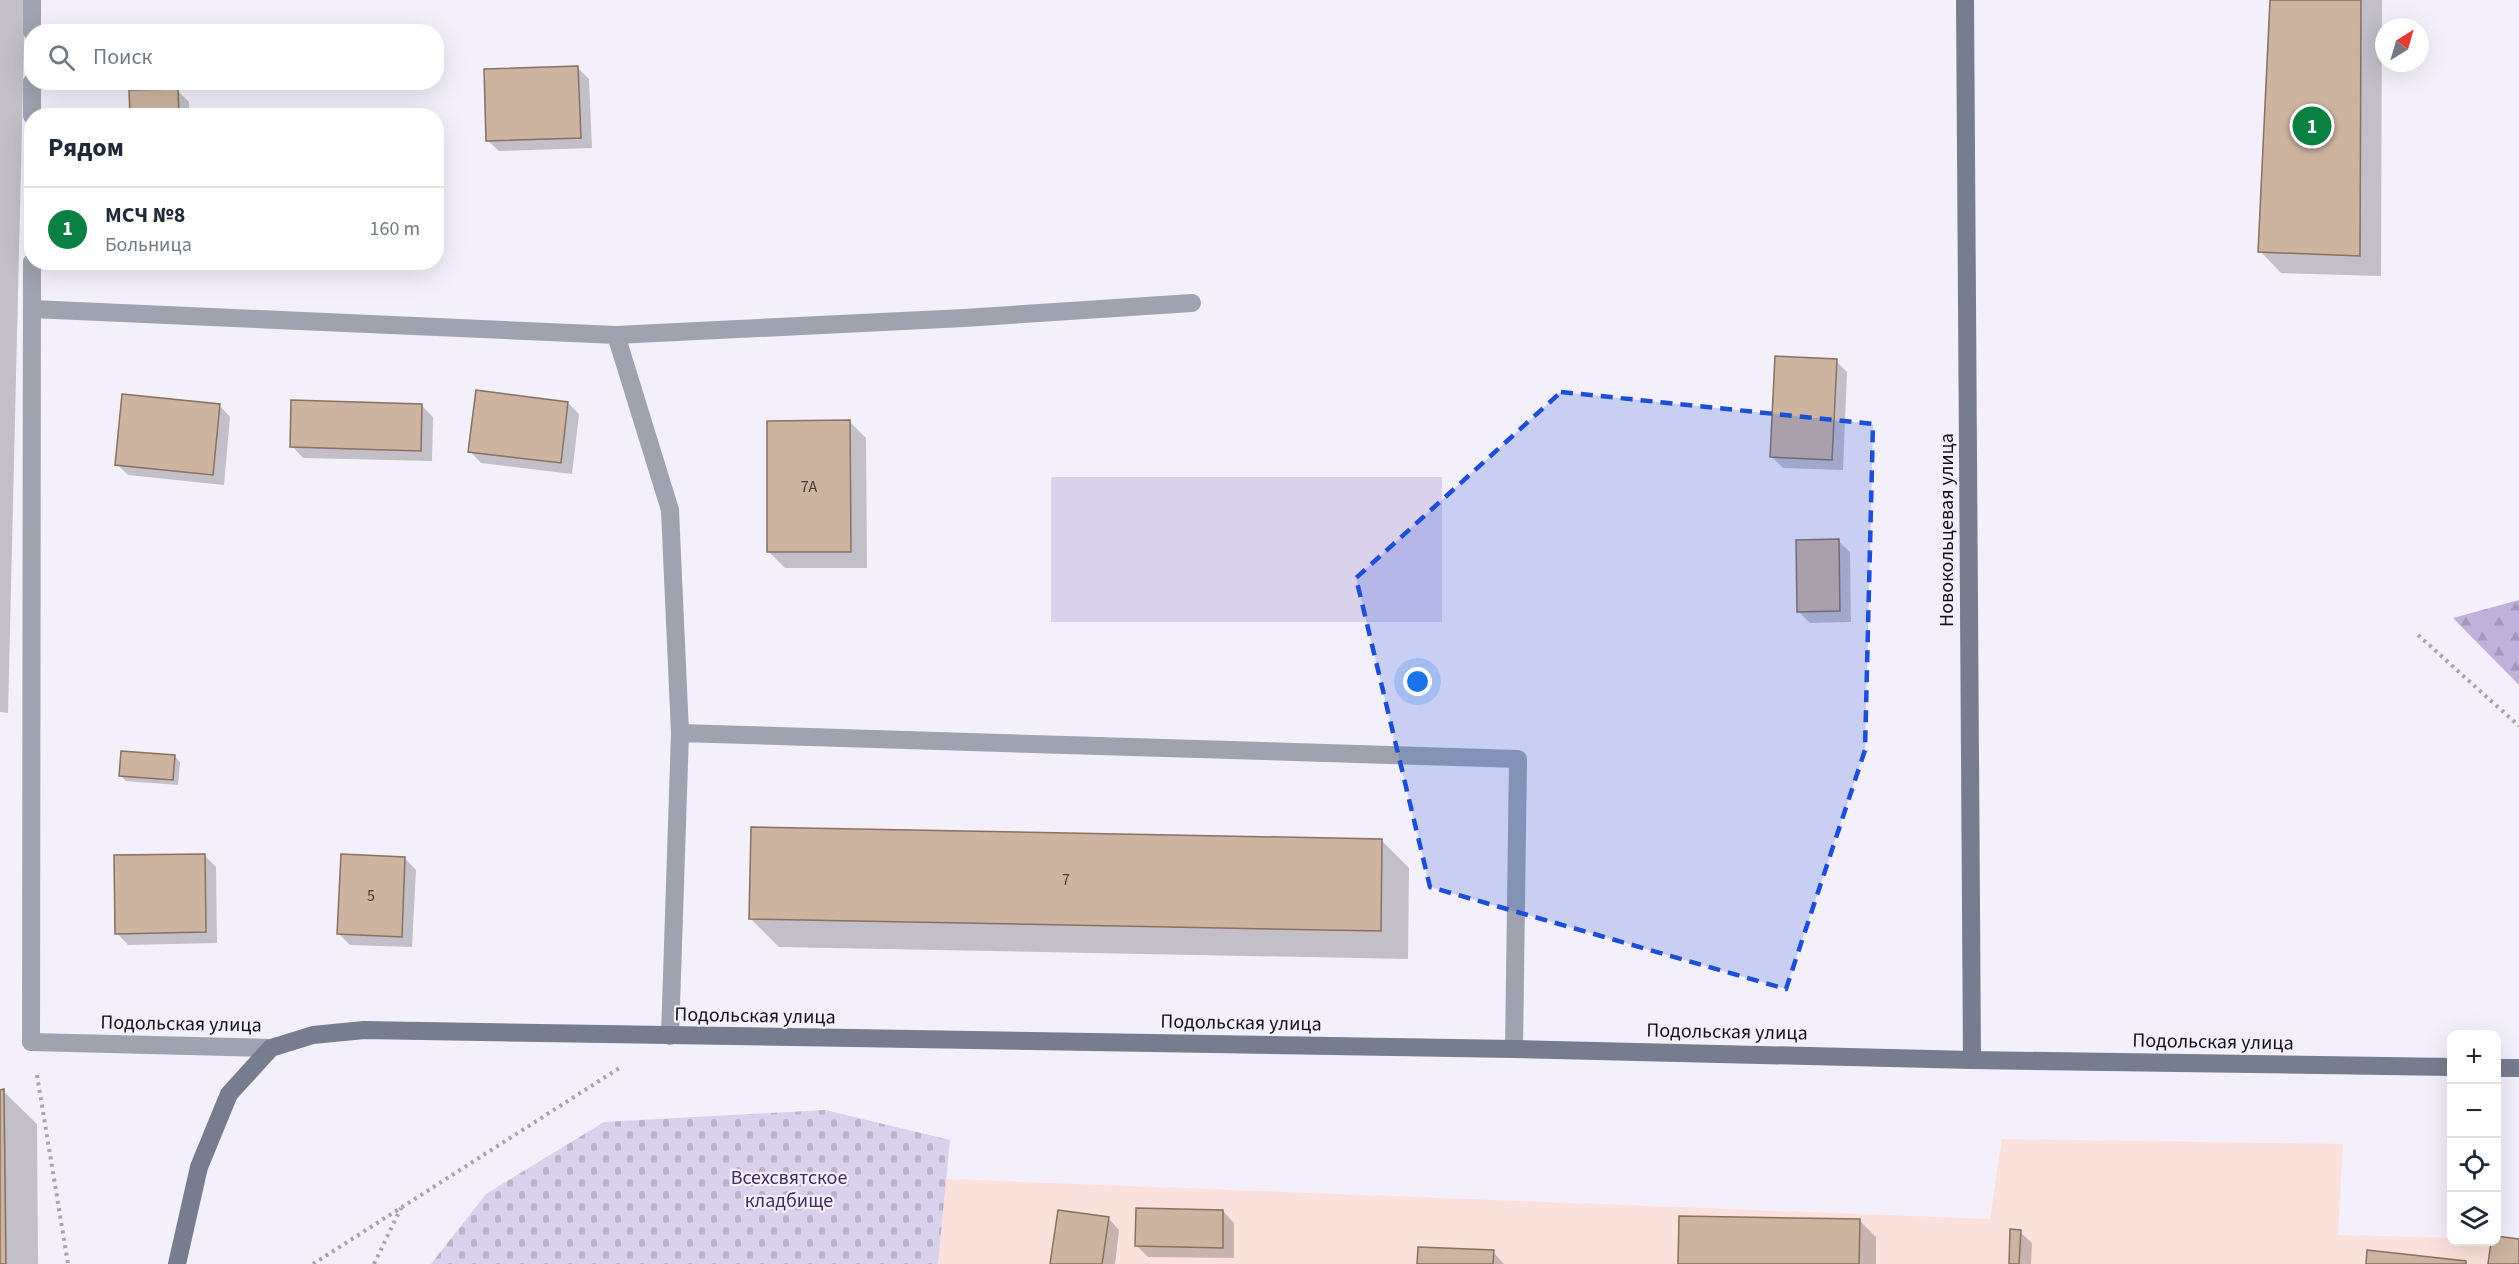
<!DOCTYPE html>
<html lang="ru">
<head>
<meta charset="utf-8">
<style>
	body { margin:0; font-family:"Source Sans 3",sans-serif; background:#f2f2f3; color:#1f2937 }
	.controls { position:absolute; right:18px; bottom:18px; display:grid; overflow:hidden; border-radius:12px; box-shadow:0 6px 24px #0002 }
	.controls button { width:54px; height:54px; display:grid; place-items:center; padding:0; border:0; border-bottom:2px solid #e0e1e3; background:#fff; color:#1f2937; font:30px sans-serif }
	.compass { position:absolute; left:2375px; top:18px; width:54px; height:54px; border-radius:50%; background:#fff; box-shadow:0 6px 24px #0002; rotate:37deg }
	.you { position:absolute; left:1418px; top:682px; width:21px; height:21px; margin:-15px; border:4px solid #fff; border-radius:50%; background:#1a73e8; box-shadow:0 0 0 9px #1a73e833 }
	.badge { display:grid; place-items:center; width:39px; height:39px; border-radius:50%; background:#0b8043; color:#fff; font-size:20px; font-weight:700 }
	.pin { position:absolute; translate:-50% -50%; border:3px solid #fff; box-shadow:0 2px 6px #0006 }
	.list { margin:0; padding:0; list-style:none }
	h2 { display:flex; justify-content:space-between; align-items:center; height:78px; margin:0; padding:0 24px; font-size:26px }
	h2 small { font-size:20px; font-weight:400; color:#747a83 }
	.list li { display:grid; grid-template-columns:39px 1fr auto; gap:18px; align-items:center; box-sizing:border-box; height:84px; padding:0 24px; border-top:2px solid #e0e1e3 }
	.list b { display:block; font-size:22px; white-space:nowrap }
	.list p { margin:0; font-size:20px; white-space:nowrap; color:#747a83 }
	.list em { font-size:20px; font-style:normal; color:#747a83 }
	.icon { flex:none; width:33px; height:33px; fill:none; stroke:currentColor; stroke-width:2; stroke-linecap:round; stroke-linejoin:round }
	.map { position:relative; flex:none; width:2519px; height:1264px; overflow:hidden }
	.search { position:absolute; background:#fff; box-shadow:0 6px 24px #0002; left:24px; top:24px; width:420px; height:66px; display:flex; align-items:center; gap:15px; box-sizing:border-box; padding:0 21px; border-radius:24px; color:#747a83; font-size:22px }
	.panel { position:absolute; background:#fff; box-shadow:0 6px 24px #0002; left:24px; top:108px; width:420px; height:162px; border-radius:24px }
	.map>svg:first-child { display:block }
	.industrial { fill:#fbe1db }
	.forest { fill:url(#forest-firs) }
	.cemetery { fill:url(#cemetery-stones) }
	.garden { fill:#dad1ed }
	.shadow { fill:#0003 }
	.building { fill:#cdb4a1; stroke:#87715f; stroke-width:1.5 }
	.lines { fill:none; stroke-linecap:round; stroke-linejoin:round }
	.path { stroke:#a8a5b0; stroke-width:4; stroke-dasharray:3 4.5; stroke-linecap:butt }
	.lane { stroke:#9ea3af; stroke-width:18 }
	.street { stroke:#9ea3af; stroke-width:18 }
	.secondary { stroke:#767d8e; stroke-width:18 }
	.marked { fill:#1d4ed8; fill-opacity:0.2; stroke:#1d4ed8; stroke-width:4.5; stroke-dasharray:12 8; stroke-linejoin:round }
	.labels { text-anchor:middle; stroke-width:4.5; stroke-linejoin:round; paint-order:stroke }
	.number-label { font-size:16px; fill:#423a3c }
	.street-label { font-size:20px; fill:#14111b; stroke:#f3effb }
	.park-label { font-size:20px; fill:#432d62; stroke:#f3effb }
</style>
</head>
<body>
<div class="map">
<svg width="2519" height="1264" viewBox="0 0 2519 1264">
	<defs>
		<pattern id="forest-firs" width="22" height="20" patternUnits="userSpaceOnUse" patternTransform="scale(1.5)"><rect width="22" height="20" fill="#bfb1dc"/><path d="M5 1l3.5 6h-7zM16 11l3.5 6h-7z" fill="#a397bc"/></pattern>
		<pattern id="cemetery-stones" width="16" height="16" patternUnits="userSpaceOnUse" patternTransform="scale(1.5)"><rect width="16" height="16" fill="#dad1ed"/><path d="M2 7V4a2 2 0 0 1 4 0v3zM10 15v-3a2 2 0 0 1 4 0v3z" fill="#bab2cb"/></pattern>
	</defs>
	<rect width="100%" height="100%" fill="#f3effb"/>
	<!-- industrial -->
	<path class="industrial" d="M2002 1139 2343 1144 2338 1235 2451 1238 2452 1242 2519 1241V1264H938L946 1179 1990 1219Z"/>
	<!-- forest -->
	<path class="forest" d="M2519 600V685L2453 618Z"/>
	<!-- cemetery -->
	<path class="cemetery" d="M825 1110 950 1140 938 1264H431L486 1194 604 1122Z"/>
	<!-- garden -->
	<path class="garden" d="M1051 477H1442V622H1051Z"/>
	<!-- shadow -->
	<path class="shadow" d="M0 0H25L8 713 0 712Z
		M2272 0H2382L2381 276 2281 273 2260 251Z
		M578 68 589 79 592 148 499 151 487 140Z
		M177 90 189 102V116H132Z
		M1836 361 1847 372 1843 470 1783 468 1771 456Z
		M568 403 579 414 572 474 481 463 470 451Z
		M219 405 230 417 224 485 128 475 117 464Z
		M422 406 433 417 432 461 303 458 292 446Z
		M849 421 866 438 867 568H785L769 552Z
		M1838 541 1850 552 1851 622 1810 623 1799 612Z
		M175 756 180 762 178 785 126 781 121 776Z
		M1381 840 1409 868 1408 959 779 947 751 919Z
		M204 855 216 867 217 943 128 945 117 933Z
		M405 858 416 870 412 947 350 945 338 933Z
		M0 1091H3L37 1124 38 1264H0Z
		M1223 1211 1234 1223V1258L1148 1257 1137 1246Z
		M1108 1218 1119 1230 1115 1264H1052Z
		M1859 1220 1876 1237V1264H1680Z
		M2020 1232 2032 1243 2031 1264H2010Z
		M1493 1252 1504 1264H1419Z"/>
	<!-- building -->
	<path class="building" d="M2270 0H2361L2360 256 2258 252Z
		M578 66 581 138 486 141 484 69Z
		M178 89 179 116H130L129 90Z
		M1775 356 1837 359 1832 460 1770 457Z
		M476 390 568 402 561 463 468 452Z
		M122 394 220 404 213 475 115 465Z
		M291 400 422 404 421 451 290 447Z
		M850 420 851 552H767V421Z
		M1839 539 1840 611 1797 612 1796 540Z
		M121 751 175 755 173 780 119 776Z
		M751 827 1382 839 1381 931 749 919Z
		M205 854 206 932 115 934 114 855Z
		M341 854 405 857 402 937 337 934Z
		M4 1089 6 1264H0V1090Z
		M1136 1208 1223 1210V1248L1135 1246Z
		M1058 1210 1109 1217 1102 1264H1050Z
		M1679 1216 1860 1219 1859 1264H1678Z
		M2010 1229 2021 1230 2019 1264H2009Z
		M2496 1236 2519 1239V1264H2488L2491 1242H2496Z
		M1418 1247 1494 1250 1493 1264H1417Z
		M2367 1250 2466 1261V1264H2366Z"/>
	<g class="lines">
		<!-- path -->
		<path class="path" d="M2418 635 2519 726
			M37 1075 68 1264
			M313 1264 621 1067
			M374 1264 401 1208"/>
		<!-- lane -->
		<path class="lane" d="M32 32V0
			M32 116V82
			M32 309 616 335 964 318 1192 303
			M616 335 670 510 680 733
			M670 1036 680 733 1518 759 1514 1049
			M31 1042 32 262"/>
		<!-- street -->
		<path class="street" d="M31 1042 271 1048"/>
		<!-- secondary -->
		<path class="secondary" d="M1965 0 1972 1060
			M2496 1068H2519
			M177 1264 199 1167 229 1094 271 1048 313 1035 364 1030 1514 1049 1972 1060 2452 1067"/>
	</g>
	<!-- marked area -->
	<path class="marked" d="M1561 392 1873 424 1865 750 1786 989 1430 887 1356 578Z"/>
	<g class="labels">
		<!-- number labels -->
		<g class="number-label">
			<text x="809" y="492">7А</text>
			<text x="1066" y="885">7</text>
			<text x="371" y="901">5</text>
		</g>
		<!-- street labels -->
		<g class="street-label">
			<text transform="translate(1946 530) rotate(-90)" y="7">Новокольцевая улица</text>
			<text transform="translate(755 1015) rotate(1)" y="7">Подольская улица</text>
			<text transform="translate(1241 1022) rotate(1)" y="7">Подольская улица</text>
			<text transform="translate(181 1023) rotate(1)" y="7">Подольская улица</text>
			<text transform="translate(1727 1031) rotate(1)" y="7">Подольская улица</text>
			<text transform="translate(2213 1041) rotate(1)" y="7">Подольская улица</text>
		</g>
		<!-- park labels -->
		<g class="park-label">
			<text x="789" y="1184">Всехсвятское<tspan x="789" dy="23">кладбище</tspan></text>
		</g>
	</g>
</svg>
<div class="controls">
<button>+</button>
<button>−</button>
<button><svg class="icon" aria-label="locate" viewBox="0 0 24 24"><circle cx="12" cy="12" r="6"/><path d="M12 2v4M12 18v4M2 12h4M18 12h4"/></svg></button>
<button><svg class="icon" aria-label="layers" viewBox="0 0 24 24"><path d="M12 4l9 5-9 5-9-5zM3 14l9 5 9-5"/></svg></button>
</div>
<svg class="compass" viewBox="-18 -18 36 36"><path d="M0-13l5 13h-10z" fill="#e53935"/><path d="M0 13l5-13h-10z" fill="#747a83"/></svg>
<div class="you"></div>
<div class="pin badge" style="left:2312px;top:126px">1</div>
<div class="search"><svg class="icon" aria-label="search" viewBox="0 0 24 24"><circle cx="10" cy="10" r="6"/><path d="M15 15l6 6"/></svg>Поиск</div>
<section class="panel">
<h2>Рядом<small></small></h2>
<ul class="list">
<li><span class="badge">1</span><div><b>МСЧ №8</b><p>Больница</p></div><em>160 m</em></li>
</ul>
</section>
</div>
</body>
</html>
